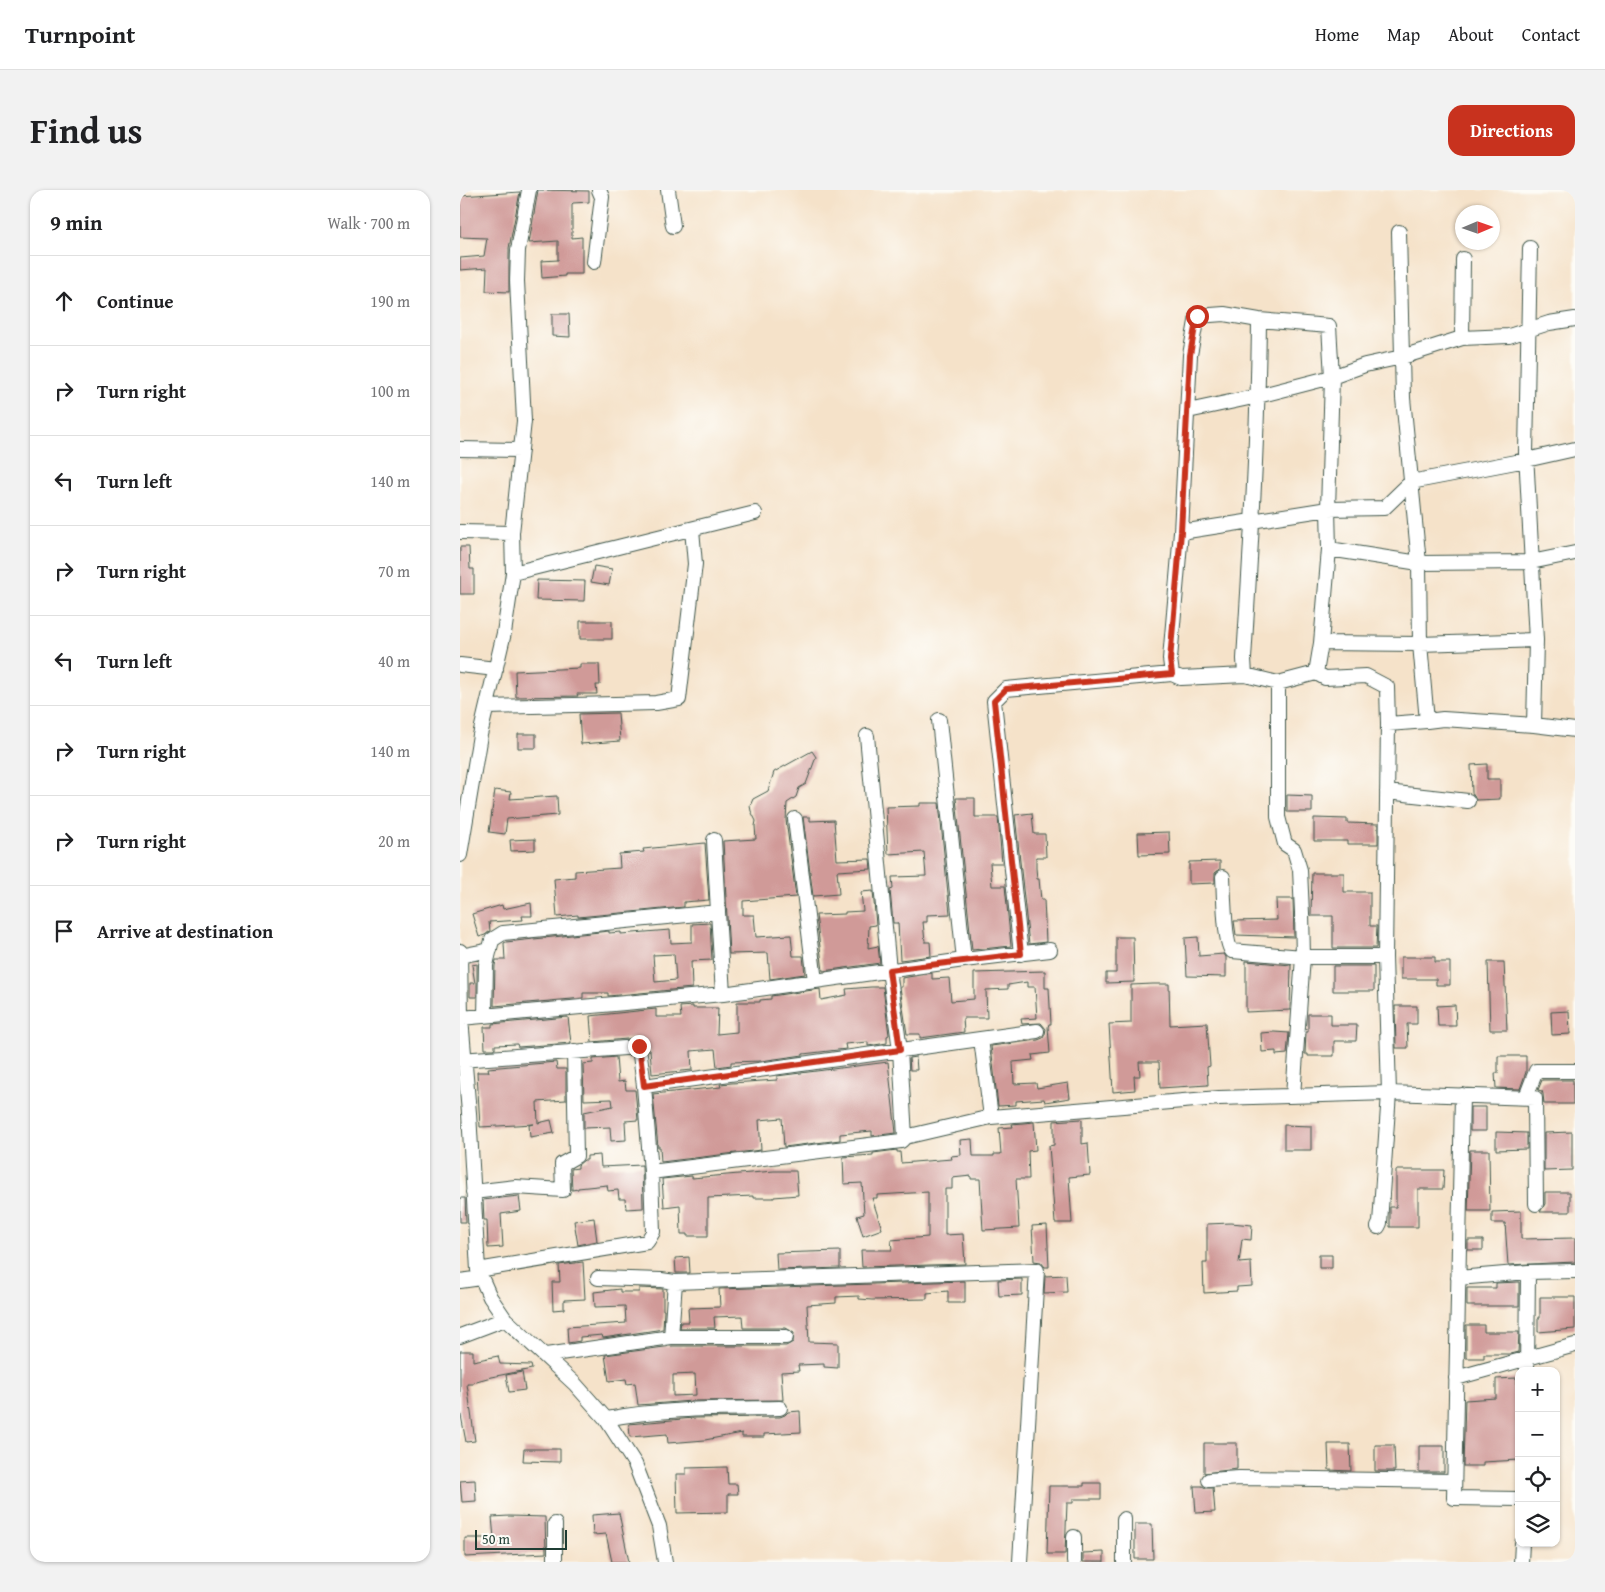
<!DOCTYPE html>
<html lang="en">
<head>
<meta charset="utf-8">
<style>
	body { margin:0; font-family:"Gentium Book Plus",serif; background:#f2f2f2; color:#202124 }
	.controls { position:absolute; right:15px; bottom:15px; display:grid; overflow:hidden; border-radius:10px; box-shadow:0 1px 4px #0004 }
	.controls button { width:45px; height:45px; display:grid; place-items:center; padding:0; border:0; border-bottom:1px solid #e0e0e0; background:#fff; color:#202124; font:25px sans-serif }
	.compass { position:absolute; left:995px; top:15px; width:45px; height:45px; border-radius:50%; background:#fff; box-shadow:0 1px 4px #0004; rotate:88deg }
	.scale { position:absolute; left:15px; bottom:12px; width:92px; box-sizing:border-box; padding-left:5px; border:2px solid #1f3d34; border-top:0; font-size:14px; line-height:18px; white-space:nowrap; color:#1f3d34; -webkit-text-stroke:4px #fdfcf7; paint-order:stroke }
	.stop { position:absolute; width:15px; height:15px; margin:-11px; border:4px solid #c8321e; border-radius:50%; background:#fff }
	.stop.end { background:#c8321e; border-color:#fff; box-shadow:0 1px 5px #0008 }
	.list { margin:0; padding:0; list-style:none }
	h2 { display:flex; justify-content:space-between; align-items:center; height:65px; margin:0; padding:0 20px; font-size:21px }
	h2 small { font-size:16px; font-weight:400; color:#757577 }
	.list li { display:grid; grid-template-columns:32px 1fr auto; gap:15px; align-items:center; box-sizing:border-box; height:90px; padding:0 20px; border-top:1px solid #e0e0e0 }
	.list b { display:block; font-size:19px; white-space:nowrap }
	.list em { font-size:16px; font-style:normal; color:#757577 }
	.icon { flex:none; width:28px; height:28px; fill:none; stroke:currentColor; stroke-width:2; stroke-linecap:round; stroke-linejoin:round }
	.map { position:relative; flex:none; width:1115px; height:1372px; overflow:hidden; border-radius:15px }
	header { display:flex; align-items:center; gap:30px; box-sizing:border-box; height:70px; padding:0 25px; background:#fff; border-bottom:1px solid #e0e0e0 }
	header strong { font-size:24px }
	nav { display:flex; gap:28px; margin-inline-start:auto; font-size:18px }
	.intro { display:flex; align-items:center; justify-content:space-between; box-sizing:border-box; height:120px; padding:0 30px }
	h1 { margin:0; font-size:35px }
	.button { padding:12px 22px; border-radius:15px; background:#c8321e; color:#fff; font-size:18px; font-weight:700 }
	main { display:flex; gap:30px; padding:0 30px }
	aside { flex:1; background:#fff; border-radius:15px; box-shadow:0 1px 4px #0004 }
	.map>svg:first-child { display:block }
	.building { fill:#d09a98; fill-rule:evenodd }
	.lines { fill:none; stroke-linecap:round; stroke-linejoin:round }
	.street-casing { stroke:#3f564a; stroke-width:16 }
	.street { stroke:#fff; stroke-width:14 }
	.route { stroke:#c8321e; stroke-width:6 }
</style>
</head>
<body>
<header>
<strong>Turnpoint</strong>
<nav><a>Home</a><a>Map</a><a>About</a><a>Contact</a></nav>
</header>
<div class="intro"><h1>Find us</h1><a class="button">Directions</a></div>
<main>
<aside>
<h2>9 min<small>Walk · 700 m</small></h2>
<ul class="list">
<li><svg class="icon" aria-label="ahead" viewBox="0 0 24 24"><path d="M12 20V5M6 11l6-6 6 6"/></svg><div><b>Continue</b></div><em>190 m</em></li>
<li><svg class="icon" aria-label="right" viewBox="0 0 24 24"><path d="M7 20v-9h11M14 6l5 5-5 5"/></svg><div><b>Turn right</b></div><em>100 m</em></li>
<li><svg class="icon" aria-label="left" viewBox="0 0 24 24"><path d="M17 20v-9H6M10 6l-5 5 5 5"/></svg><div><b>Turn left</b></div><em>140 m</em></li>
<li><svg class="icon" aria-label="right" viewBox="0 0 24 24"><path d="M7 20v-9h11M14 6l5 5-5 5"/></svg><div><b>Turn right</b></div><em>70 m</em></li>
<li><svg class="icon" aria-label="left" viewBox="0 0 24 24"><path d="M17 20v-9H6M10 6l-5 5 5 5"/></svg><div><b>Turn left</b></div><em>40 m</em></li>
<li><svg class="icon" aria-label="right" viewBox="0 0 24 24"><path d="M7 20v-9h11M14 6l5 5-5 5"/></svg><div><b>Turn right</b></div><em>140 m</em></li>
<li><svg class="icon" aria-label="right" viewBox="0 0 24 24"><path d="M7 20v-9h11M14 6l5 5-5 5"/></svg><div><b>Turn right</b></div><em>20 m</em></li>
<li><svg class="icon" aria-label="arrive" viewBox="0 0 24 24"><path d="M6 21V4h12l-3 4 3 4H6"/></svg><div><b>Arrive at destination</b></div></li>
</ul>
</aside>
<div class="map">
<svg width="1115" height="1372" viewBox="0 0 1115 1372">
	<rect width="100%" height="100%" fill="#fdfcf7"/>
	<filter id="ink" filterUnits="userSpaceOnUse"><feTurbulence type="fractalNoise" baseFrequency=".02" numOctaves="2"/><feDisplacementMap in="SourceGraphic" scale="10" xChannelSelector="R" yChannelSelector="G"/><feConvolveMatrix kernelMatrix="1 2 1 2 8 2 1 2 1" color-interpolation-filters="sRGB"/></filter>
	<filter id="wash" filterUnits="userSpaceOnUse"><feTurbulence type="fractalNoise" baseFrequency=".0096" numOctaves="4" result="noise"/><feDisplacementMap in="SourceGraphic" scale="20" xChannelSelector="R" yChannelSelector="G"/><feGaussianBlur stdDeviation="1.12" result="paint"/><feColorMatrix in="noise" values="0 0 0 0 0 0 0 0 0 0 0 0 0 0 0 0 0 1.4 0 .05"/><feComposite in="paint" operator="in"/></filter>
	<g filter="url(#wash)">
		<rect width="100%" height="100%" fill="#f5e2c9"/>
		<g id="blocks">
			<!-- building -->
			<path class="building" d="M78 0 129 1V12L113 13 112 14V48L122 47V84H105V86L82 88 81 71 98 70V51L69 53Z
				M60 2 49 58V102L26 101 27 78 0 80V68L24 66 27 48 0 47V6Z
				M92 124H109L110 147 92 146Z
				M0 357H9L10 379H14V404H0Z
				M134 376 152 379 149 395 131 392Z
				M77 390 125 391 124 411 76 410Z
				M120 431H152V449H120Z
				M120 474H139L140 495H136L137 504H117L118 506 56 507 55 481 120 478Z
				M158 523 160 551 121 554 119 524Z
				M58 544H76V558H58Z
				M352 561 356 567 346 594 339 598 336 607 327 613 326 630 336 707 283 711V725H294L296 747 331 745 333 766H343L345 784 310 789 308 763 269 764 263 651 296 649 295 636 296 631 291 621 290 616 293 609 308 601 314 582Z
				M1027 574V589H1040V609L1016 610 1012 603 1011 575Z
				M35 600 51 602 50 609 97 606 98 625 47 629 45 644 29 642Z
				M827 605 852 606V622H827Z
				M496 608H515V627H538L542 673H530L532 696H545L551 756 512 760Z
				M460 613H479L490 724 467 725V732H463L465 752H470L471 766 440 770 438 733H433L430 700 433 699 432 687 466 686 464 662 428 664 426 617 460 616Z
				M572 623 574 644H585L586 667H576V678L577 689H579L581 710H584L586 752 569 754 555 625Z
				M343 627H350V631L374 630 377 670 410 669 411 679 377 681 379 704 353 706Z
				M854 628 887 629V633L918 634V654H887V651H854Z
				M709 642 710 664 679 665 678 643Z
				M75 649V660L51 661 50 650Z
				M245 653 249 710 224 712V717L118 727V725L97 727 94 689 115 687V681L160 678 159 664 184 662 183 659Z
				M760 671V679L755 683V693L729 694V672Z
				M852 683H884V702H910V736H917L916 758H873V726H851Z
				M413 701 416 735 409 736 408 758 418 756 420 773 363 781 356 725 385 724V722L403 721 401 702Z
				M816 709H833L834 747 776 745 774 731 817 730Z
				M71 713 72 726H62L63 730 29 732 30 741 25 745 19 747 12 724 42 715 43 719Z
				M250 733 252 770 231 771 232 798 148 806V803H123V808L34 816 35 776 36 770H45L44 753 46 752 149 741V743L161 742V744L210 740 211 753 232 752V734ZM214 764 216 790 195 792 193 765Z
				M656 747H673L674 792 646 793V783H656Z
				M738 747 739 766 764 764 766 767V787L727 786 725 748Z
				M941 767H975V772H990V795H976V789H941Z
				M786 771 831 775 830 820 786 822Z
				M1028 772H1044L1047 840H1030Z
				M17 774V807H10V793H15L12 775Z
				M873 776H914V801H873Z
				M585 781V798H589L591 834H589L588 837 590 863 572 865 573 870 553 872 554 894 576 893 577 898 608 893 610 908 585 912 584 909 556 911V915L538 916 531 856 578 850 583 848 585 844 586 839 581 833 562 834 561 829 577 828 575 797H567V792L548 795V799L526 800 527 828H503L504 842 460 848V844H447L440 797H442V788L472 783V789L489 788 491 811 514 809V783Z
				M693 794H709L710 835 747 833 750 876 747 877 748 895 700 898 699 872H679L680 886H674L675 900 653 902 649 834 671 833V795Z
				M411 797H423L429 845 427 846V853L408 856V852L385 854 386 859 343 864V865L301 871 271 872V875L257 877 255 859 231 861 232 880 192 884 190 860H188L186 852 183 849 178 848 132 852 130 826 196 819V827H221L220 817 233 816V818H258L257 844 277 842V812H300V810L311 809V806L360 799 361 810 387 805 386 799Z
				M995 815 996 836H978L977 816Z
				M935 816H957V834H947L948 858H936Z
				M1109 821 1110 844 1092 845 1091 822Z
				M848 824H871V835H897L896 851H874V866H848V864H845L846 842H848Z
				M108 827 111 853 58 857 57 854 35 855V859H25L24 837H32V834Z
				M814 842 829 843 827 864 816 865V861L802 862 801 843Z
				M1038 866H1066V882L1060 899 1036 898 1035 883H1038Z
				M156 867 158 892 165 891 166 900H175L178 930 165 931 166 950 151 951 150 937 124 938V922L153 916 152 909 124 910 123 874 133 873V869Z
				M456 867 457 880H450L449 868Z
				M96 872 97 879H106V910L77 912 78 933 91 930 94 943 70 947 69 935 74 934 20 937 17 882H29L28 878Z
				M428 872 436 943 412 946V941L380 944V950L324 957 322 928 299 930 301 960 201 972 200 957H198L193 904 261 897 260 894 272 893 317 890V886Z
				M1082 890H1113V914H1084L1083 904 1082 901 1078 900Z
				M1010 917H1026V941H1010Z
				M622 929V954L628 953 630 985 609 987 612 1033H595L589 956 594 955V931Z
				M574 932 576 960 568 961 569 989H556L559 1038 523 1040 520 989H511V986L492 988V999H485V1045L503 1044 505 1074 402 1077 401 1060H432L431 1050 468 1047V1002L417 1005V1008H412L422 1039 403 1046 397 1026 404 1024 402 993 384 994 383 967 413 965V963L437 960V962H440L441 973 492 969 491 966 501 965 500 950 512 949 513 966H534V964H541L539 938 553 937 552 934Z
				M824 935 851 936V960H824Z
				M1036 942 1067 943V959L1036 960Z
				M1112 942V980L1084 981V943Z
				M1010 960H1029L1030 1021H1008Z
				M140 965 141 977 182 975 183 1018 166 1019 165 1009H159L158 1000 148 1001 147 995 118 998V999L112 1000 111 979 118 978V975L124 970H127V966Z
				M936 980H984L983 999H958V1037H930V1017H936Z
				M314 981H336L338 1005 314 1007V1008H293V1006L248 1008V1046H227V1044H221L220 1015 204 1017 202 989 232 986V988Z
				M1085 1002H1110V1022H1080L1085 1014Z
				M59 1006 61 1021 41 1024 43 1057 28 1058 27 1030H24L23 1010Z
				M0 1008H5L6 1032H0Z
				M1061 1021V1049L1115 1048V1072L1048 1075 1045 1033H1032V1022Z
				M134 1028 137 1051 118 1055 114 1031Z
				M771 1033 792 1035 791 1050 782 1049 779 1073 791 1072 792 1096 777 1097V1101L744 1103 743 1073H747V1034Z
				M587 1035 589 1077H585L581 1072 574 1071 572 1036Z
				M1008 1050H1023V1060H1008Z
				M380 1061V1078L317 1080 316 1063Z
				M859 1065H872V1078H859Z
				M229 1067 230 1083H216L215 1068Z
				M123 1072 125 1109 104 1110V1119L93 1120 92 1092H100L99 1075Z
				M606 1085 607 1102 584 1103 585 1086Z
				M562 1089V1105L539 1106 538 1090Z
				M505 1091V1113H488V1101L467 1103V1109L412 1110 399 1109V1106L376 1107V1113L347 1115 349 1152 378 1153V1178L364 1177V1174L338 1175 339 1181 321 1182 323 1210 232 1211 178 1215 175 1193 167 1194 166 1189 149 1191 145 1165 212 1156H326L333 1152 334 1143 326 1138H283L282 1126 254 1127 255 1138H220L221 1132H229L228 1118 260 1117 259 1099ZM235 1184 236 1205 213 1206V1185Z
				M1059 1092V1116H1007V1098H1036V1093Z
				M179 1098 203 1099V1120H204L203 1139 143 1148 142 1145 120 1147V1151L108 1153 107 1137 166 1133 165 1116 135 1117 134 1102 160 1099V1102H179Z
				M1080 1107H1115V1139L1078 1142V1128H1080Z
				M1006 1135H1024V1142H1059L1058 1162 1050 1164H1024V1168H1006Z
				M0 1161H13V1171L38 1166 40 1174 71 1175 72 1179 31 1187 13 1192V1194H7L15 1251 6 1252 0 1220Z
				M62 1182 65 1200 49 1202 46 1185Z
				M1057 1188V1211H1059V1270L1023 1272V1276H1003L1005 1210 1036 1208V1189Z
				M340 1221 341 1242 304 1244V1247H282V1243L245 1250 208 1253 207 1244 170 1247 169 1234 233 1228 320 1227 325 1225 328 1222Z
				M744 1253H777V1279L744 1283Z
				M868 1254H890L891 1281 869 1280Z
				M915 1255H934L935 1281H915Z
				M959 1256H984V1282H959Z
				M64 1259H100V1272L63 1271Z
				M267 1277 268 1294H277L278 1304H268V1322L217 1323 216 1284H226V1278Z
				M15 1290 16 1311 2 1312 0 1291Z
				M624 1293H641V1309H613V1313H607L605 1364H587L589 1296H624Z
				M734 1296H742L746 1298H753L755 1322 736 1323Z
				M159 1323 169 1372H152L146 1344 133 1345 132 1325Z
				M49 1326 85 1327 86 1363 5 1367V1348H34L32 1327Z
				M675 1334H692L693 1369H675Z
				M644 1362V1372H623V1363Z"/>
		</g>
	</g>
	<g filter="url(#ink)">
		<use href="#blocks" fill-opacity="0" stroke="#3f564a" stroke-width="1"/>
		<g class="lines">
			<defs>
				<path id="street" d="M208 0 213 36
					M1070 58 1066 263 1076 450 1074 535
					M134 72 142 7 139 0
					M1002 148 1003 69
					M728 221 798 206 872 187 905 175 942 167 1002 148 1049 146 1089 133 1115 129
					M0 259 61 260
					M0 342 52 343
					M721 342 868 319 924 318 951 292 1066 270 1115 259
					M869 359 959 373 1071 372 1115 363
					M53 383 295 323
					M861 453 960 454 1076 450
					M0 475 36 479
					M712 484 710 469 721 342 730 165 737 126 764 124 799 130 869 136 872 187 868 319 869 359 861 453 856 483
					M785 485 784 469C791 356 798 243 799 130
					M818 493V627L825 654 834 660 840 680 842 723 843 767 833 906
					M27 517 196 513 219 509 235 374 232 339
					M479 530 504 770
					M967 531 983 529 1074 535 1115 540
					M407 546 429 780 440 860 445 947
					M927 602 1008 611
					M335 629 355 791
					M254 650 258 722
					M0 665 20 545 44 443 53 383 52 343 64 231 57 91 58 60 69 0
					M763 687C764 701 764 753 772 761L843 767H925
					M0 761 1 828 9 923 18 1080 30 1107 45 1129 115 1194 146 1229 175 1274 199 1336 205 1372
					M561 764 534 511 546 499 712 484 721 488 785 485 818 493 856 483 865 488 906 486 927 497 928 534
					M0 766 30 760
					M25 826 26 775 32 750 43 743 258 722 263 804
					M1 828 263 804 504 770 590 760
					M0 870 179 857 184 896 577 841
					M184 896 191 982 441 951 445 947 531 927 521 849
					M1002 905 994 1308 1059 1309
					M1066 907 1076 881H1115
					M531 927 759 908 929 903 1075 908 1076 1014
					M13 1002 56 997 103 1000 102 974 116 966 114 861
					M918 1037 920 1033 929 903 925 767 928 534 967 531 960 454 959 373 943 208 939 42
					M18 1080 187 1052 193 1042 191 982
					M138 1088 201 1090 215 1092
					M998 1088 1068 1082
					M0 1091 21 1088
					M0 1146 45 1129
					M211 1147H326
					M86 1165 211 1147 215 1092 577 1080 560 1372
					M1067 1181 1068 1082 1115 1081
					M996 1188 1115 1155
					M146 1229C203 1218 262 1219 320 1218
					M749 1290 779 1288 994 1291
					M664 1329V1372
					M95 1334V1372
					M614 1372V1347
					M1061 1372 1062 1353"/>
			</defs>
			<!-- street casing -->
			<use href="#street" class="street-casing"/>
			<!-- street -->
			<use href="#street" class="street"/>
		</g>
	</g>
	<g class="lines" filter="url(#ink)">
		<!-- route -->
		<path class="route" d="M179 856 184 896 440 860 429 780 561 764 534 511 546 499 712 484 710 470 721 342 730 165 737 126"/>
	</g>
</svg>
<div class="controls">
<button>+</button>
<button>−</button>
<button><svg class="icon" aria-label="locate" viewBox="0 0 24 24"><circle cx="12" cy="12" r="6"/><path d="M12 2v4M12 18v4M2 12h4M18 12h4"/></svg></button>
<button><svg class="icon" aria-label="layers" viewBox="0 0 24 24"><path d="M12 4l9 5-9 5-9-5zM3 14l9 5 9-5"/></svg></button>
</div>
<svg class="compass" viewBox="-18 -18 36 36"><path d="M0-13l5 13h-10z" fill="#e53935"/><path d="M0 13l5-13h-10z" fill="#757577"/></svg>
<div class="scale">50 m</div>
<div class="stop" style="left:737px;top:126px"></div>
<div class="stop end" style="left:179px;top:856px"></div>
</div>
</main>
</body>
</html>
